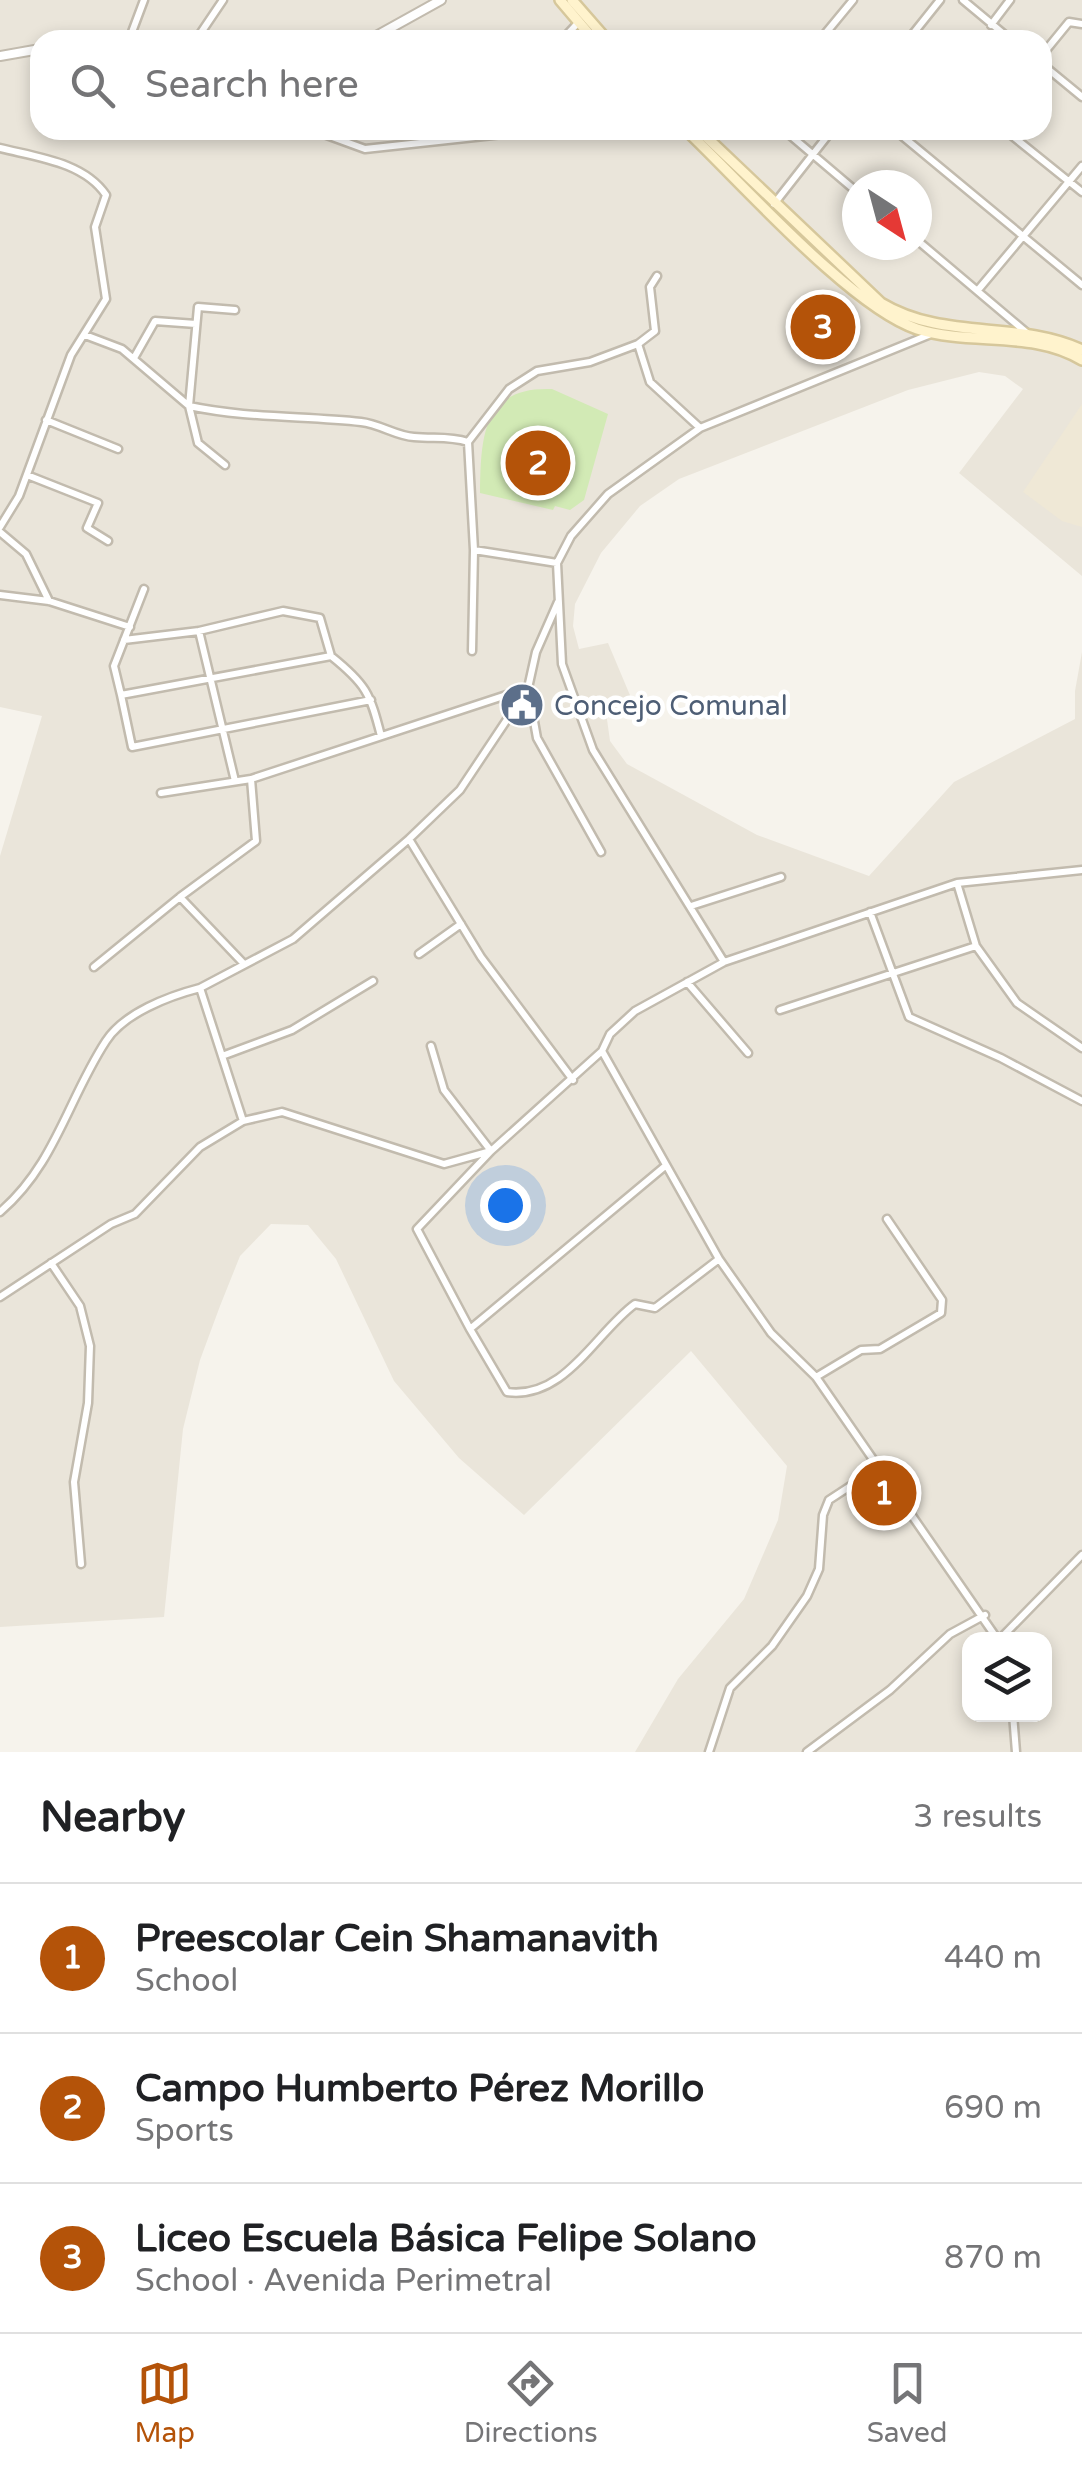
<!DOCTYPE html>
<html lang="en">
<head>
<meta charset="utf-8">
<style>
	body { margin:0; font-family:"Varela Round",sans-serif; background:#f6f6f6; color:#202124 }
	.controls { position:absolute; right:30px; bottom:30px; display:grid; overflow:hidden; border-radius:20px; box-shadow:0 5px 15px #0003 }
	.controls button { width:90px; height:90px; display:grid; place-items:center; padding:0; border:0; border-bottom:2px solid #e0e0e0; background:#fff; color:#202124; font:50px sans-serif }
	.compass { position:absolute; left:842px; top:170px; width:90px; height:90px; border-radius:50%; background:#fff; box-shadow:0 5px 15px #0003; rotate:144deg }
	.you { position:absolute; left:505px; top:1205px; width:35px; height:35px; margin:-25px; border:8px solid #fff; border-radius:50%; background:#1a73e8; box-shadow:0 0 0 15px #1a73e833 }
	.badge { display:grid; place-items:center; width:65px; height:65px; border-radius:50%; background:#b45309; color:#fff; font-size:32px; font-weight:700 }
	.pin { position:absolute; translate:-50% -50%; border:5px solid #fff; box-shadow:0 2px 10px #0006 }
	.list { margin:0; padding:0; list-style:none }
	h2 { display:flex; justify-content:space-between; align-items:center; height:130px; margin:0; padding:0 40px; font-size:42px }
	h2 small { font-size:32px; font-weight:400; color:#757577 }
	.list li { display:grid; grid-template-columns:65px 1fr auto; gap:30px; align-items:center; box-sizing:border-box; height:150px; padding:0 40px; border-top:2px solid #e0e0e0 }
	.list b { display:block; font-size:38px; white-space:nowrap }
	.list p { margin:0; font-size:32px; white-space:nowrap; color:#757577 }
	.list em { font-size:32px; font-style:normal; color:#757577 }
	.icon { flex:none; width:55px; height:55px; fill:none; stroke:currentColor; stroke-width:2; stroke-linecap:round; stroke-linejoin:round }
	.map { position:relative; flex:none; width:1082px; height:1752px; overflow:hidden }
	.search { position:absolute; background:#fff; box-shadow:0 5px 15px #0003; left:30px; right:30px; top:30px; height:110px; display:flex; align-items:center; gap:25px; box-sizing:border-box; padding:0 35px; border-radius:30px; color:#757577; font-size:38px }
	.sheet { height:580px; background:#fff }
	nav { display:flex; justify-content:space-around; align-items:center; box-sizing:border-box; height:140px; border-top:2px solid #e0e0e0; background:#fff; font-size:28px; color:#757577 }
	nav a { display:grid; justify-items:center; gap:5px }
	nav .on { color:#b45309 }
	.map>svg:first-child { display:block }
	.residential { fill:#eae5da; fill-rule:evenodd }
	.education { fill:#efe8d6 }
	.green { fill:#d2eab5 }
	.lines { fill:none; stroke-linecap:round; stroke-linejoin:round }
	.minor-casing { stroke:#c2bbae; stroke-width:11 }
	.tertiary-casing { stroke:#c2bbae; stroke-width:12 }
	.secondary-casing { stroke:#d6c79b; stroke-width:14 }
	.minor { stroke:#fff; stroke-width:6 }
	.tertiary { stroke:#fff; stroke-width:8 }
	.secondary { stroke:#fff3cd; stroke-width:9 }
	.labels { text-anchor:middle; stroke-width:9; stroke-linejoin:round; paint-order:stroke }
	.service-label { font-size:28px; fill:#4e5e75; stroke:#fff; text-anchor:start }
</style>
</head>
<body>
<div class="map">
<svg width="1082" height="1752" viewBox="0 0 1082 1752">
	<rect width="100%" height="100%" fill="#f6f3ec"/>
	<!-- residential -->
	<path class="residential" d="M0 0H1082V576L959 473 1023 389 1005 376 979 372 908 390 679 479 640 506 601 553 575 604 573 626 579 649 608 643 632 700 606 712 610 741 627 764 757 835 869 876 954 782 1075 719V691L1082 652V1752H635L678 1679 744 1599 778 1520 787 1466 691 1351 524 1515 459 1458 394 1381 336 1259 308 1225 271 1224 240 1256 220 1306 200 1360 183 1429 164 1617 0 1627V856L42 716 0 707ZM40 40H1042V130H40ZM857 185H917V245H857ZM970 1640H1044V1714H970Z"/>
	<!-- education -->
	<path class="education" d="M1082 404V527L1062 521 1023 492Z"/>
	<!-- green -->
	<path class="green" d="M552 389 608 414 584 500 570 510 555 506 553 510 480 493C481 439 481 386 552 389Z"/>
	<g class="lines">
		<defs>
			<path id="minor" d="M963 0 1011 40
				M991 25 1010 0
				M201 33 211 40
				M129 40 144 0
				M196 40 223 0
				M562 40 577 24
				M820 40 853 0
				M908 40 940 0
				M1042 55 1069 22 1082 24
				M1042 64 1082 97
				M313 130 365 149 539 130
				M784 130 857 192
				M895 130 1082 285
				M1005 130 1082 192
				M0 148C36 157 84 162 106 195L95 227 106 299 71 355 19 496 0 527
				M774 204 832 130
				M917 240 1027 333
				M978 290 1082 166
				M235 310 198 307 189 406C245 418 304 416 361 422 380 424 396 436 414 437 434 439 449 436 468 442
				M85 335 122 349 189 406 198 443 225 465
				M638 344 655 331 650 287 657 276
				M134 358 155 321 196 324
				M46 420 118 449
				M27 475 98 503 87 528 108 541
				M0 532 26 554 49 601
				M557 563 474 550 468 442 509 389 537 371 590 362 638 344 650 382 699 427
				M0 595 49 601 130 627
				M199 631 235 781
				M124 640 199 631 283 611 320 618 331 656
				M472 651 474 550
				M121 695 114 666 144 589
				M371 700 132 747 121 695 331 656C366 684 370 693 381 736
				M161 793 251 779
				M409 839 481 957 573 1080
				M957 883 976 946 1017 1003 1082 1048
				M180 897 256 841 251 779 528 688 536 652 558 602
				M691 906 781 877
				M870 912 909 1017 1001 1058 1082 1101
				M419 954 461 924
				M724 962 593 750 562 664 557 563 571 536 608 494 700 428 931 334
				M94 967 180 897 244 964
				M687 982 748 1053
				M780 1010 976 946
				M431 1046 444 1090 491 1151 444 1164 282 1112 243 1121 200 988 293 939 409 839 460 790 528 688 537 738 601 852
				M602 1051 491 1151 417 1229 470 1329 664 1167
				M222 1056 292 1030 373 981
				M0 1212C55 1165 68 1099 106 1041 124 1013 169 996 200 988
				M51 1263 80 1306 90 1346 88 1403 74 1482 81 1564
				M0 1297 111 1224 135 1214 200 1147 243 1121
				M470 1329 507 1392C565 1400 596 1332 635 1304L655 1308 719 1259
				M816 1377 861 1350 880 1349 941 1313 942 1300 887 1219
				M998 1640 816 1377 771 1333 719 1259 602 1051 610 1034 635 1011 724 962 957 883 1082 870
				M999 1640 1082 1555
				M1013 1714 1016 1752
				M709 1752 730 1688 772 1646 807 1596 819 1569 823 1515 829 1500 881 1466
				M807 1752 890 1690 950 1634 985 1615"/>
			<path id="tertiary" d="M369 40 441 0
				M0 56 40 49"/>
			<path id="secondary" d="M560 0 594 40
				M572 0 607 40
				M686 130C741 182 851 307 917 329 971 346 1033 330 1082 360
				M699 130 881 303C944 341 1017 320 1082 350"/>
		</defs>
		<!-- minor casing -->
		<use href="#minor" class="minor-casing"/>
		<!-- tertiary casing -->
		<use href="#tertiary" class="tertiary-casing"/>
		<!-- secondary casing -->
		<use href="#secondary" class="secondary-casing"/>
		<!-- minor -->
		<use href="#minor" class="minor"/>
		<!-- tertiary -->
		<use href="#tertiary" class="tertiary"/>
		<!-- secondary -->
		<use href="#secondary" class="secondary"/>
	</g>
	<!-- icons -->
	<defs>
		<symbol id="civic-disc" viewBox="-11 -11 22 22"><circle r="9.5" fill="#5c6f8a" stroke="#fff"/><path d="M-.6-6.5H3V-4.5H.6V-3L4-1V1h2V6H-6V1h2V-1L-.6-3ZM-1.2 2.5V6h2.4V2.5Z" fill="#fff"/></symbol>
	</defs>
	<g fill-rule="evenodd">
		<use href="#civic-disc" x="497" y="680" width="50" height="50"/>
	</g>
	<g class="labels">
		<!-- service labels -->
		<g class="service-label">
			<text x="554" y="715">Concejo Comunal</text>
		</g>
	</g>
</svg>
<div class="controls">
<button><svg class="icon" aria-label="layers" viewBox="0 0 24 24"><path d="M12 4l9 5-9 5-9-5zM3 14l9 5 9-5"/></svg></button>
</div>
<svg class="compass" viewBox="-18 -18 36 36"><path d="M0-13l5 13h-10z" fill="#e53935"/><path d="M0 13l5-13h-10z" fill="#757577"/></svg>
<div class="you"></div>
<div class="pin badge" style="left:884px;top:1493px">1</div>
<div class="pin badge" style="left:538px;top:463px">2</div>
<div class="pin badge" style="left:823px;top:327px">3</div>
<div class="search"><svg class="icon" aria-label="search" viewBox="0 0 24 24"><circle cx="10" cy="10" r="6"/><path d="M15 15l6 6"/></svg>Search here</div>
</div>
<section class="sheet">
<h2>Nearby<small>3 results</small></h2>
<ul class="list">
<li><span class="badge">1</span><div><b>Preescolar Cein Shamanavith</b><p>School</p></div><em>440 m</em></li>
<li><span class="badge">2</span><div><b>Campo Humberto Pérez Morillo</b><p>Sports</p></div><em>690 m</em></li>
<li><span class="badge">3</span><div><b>Liceo Escuela Básica Felipe Solano</b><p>School · Avenida Perimetral</p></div><em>870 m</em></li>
</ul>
</section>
<nav>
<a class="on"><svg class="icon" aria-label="map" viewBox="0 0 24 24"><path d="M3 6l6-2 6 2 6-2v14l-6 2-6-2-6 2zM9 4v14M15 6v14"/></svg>Map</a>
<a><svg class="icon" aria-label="directions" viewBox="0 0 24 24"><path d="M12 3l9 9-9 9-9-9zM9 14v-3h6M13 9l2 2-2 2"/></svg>Directions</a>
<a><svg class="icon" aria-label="saved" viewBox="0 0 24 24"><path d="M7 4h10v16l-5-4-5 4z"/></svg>Saved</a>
</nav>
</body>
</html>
